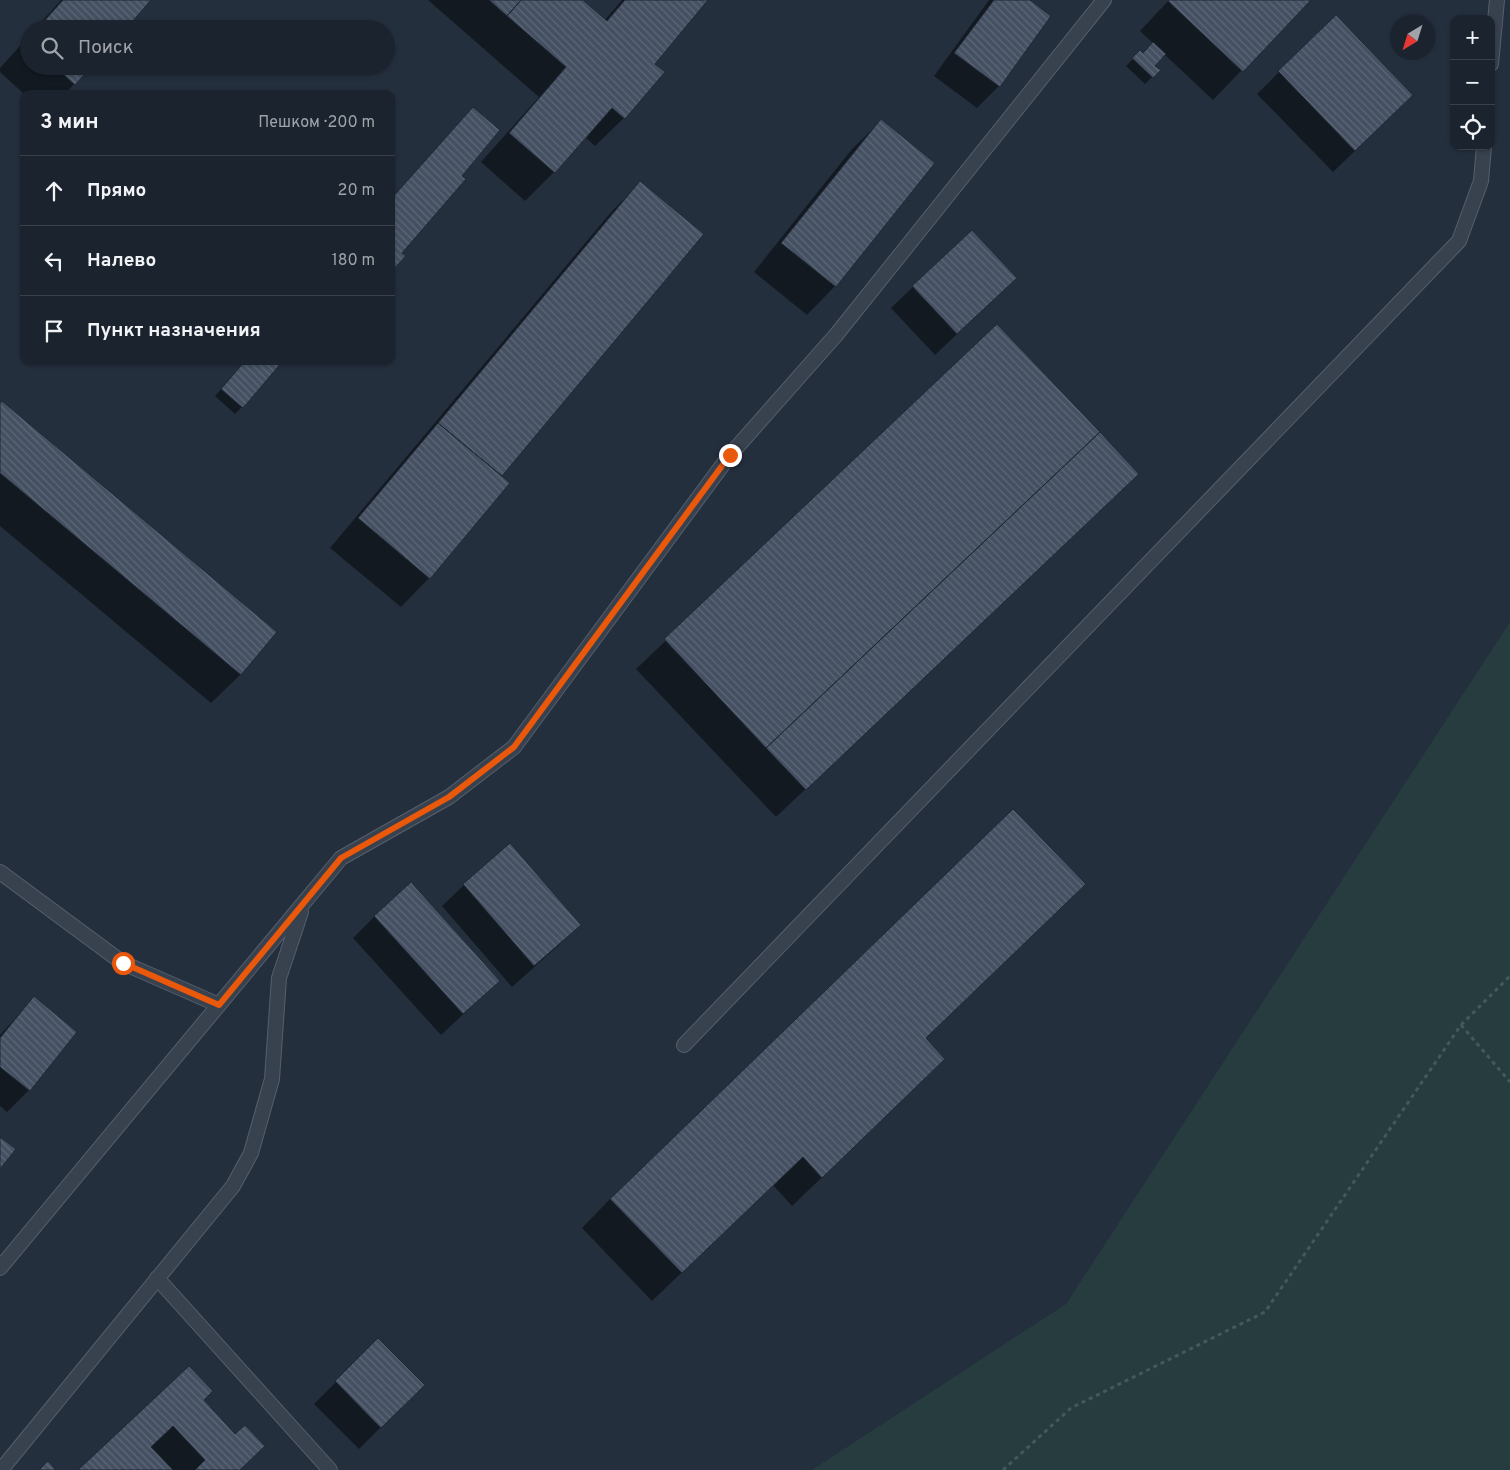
<!DOCTYPE html>
<html lang="ru">
<head>
<meta charset="utf-8">
<style>
	body { margin:0; font-family:Overpass,sans-serif; background:#242b36; color:#f1f3f6 }
	.controls { position:absolute; right:15px; top:15px; display:grid; overflow:hidden; border-radius:10px; box-shadow:0 1px 4px #0004 }
	.controls button { width:45px; height:45px; display:grid; place-items:center; padding:0; border:0; border-bottom:1px solid #39404a; background:#1b232e; color:#f1f3f6; font:25px sans-serif }
	.compass { position:absolute; left:1390px; top:15px; width:45px; height:45px; border-radius:50%; background:#1b232e; box-shadow:0 1px 4px #0004; rotate:218deg }
	.stop { position:absolute; width:15px; height:15px; margin:-11px; border:4px solid #ea580c; border-radius:50%; background:#fff }
	.stop.end { background:#ea580c; border-color:#fff; box-shadow:0 1px 5px #0008 }
	.list { margin:0; padding:0; list-style:none }
	h2 { display:flex; justify-content:space-between; align-items:center; height:65px; margin:0; padding:0 20px; font-size:21px }
	h2 small { font-size:16px; font-weight:400; color:#a0a4aa }
	.list li { display:grid; grid-template-columns:32px 1fr auto; gap:15px; align-items:center; box-sizing:border-box; height:70px; padding:0 20px; border-top:1px solid #39404a }
	.list b { display:block; font-size:19px; white-space:nowrap }
	.list em { font-size:16px; font-style:normal; color:#a0a4aa }
	.icon { flex:none; width:28px; height:28px; fill:none; stroke:currentColor; stroke-width:2; stroke-linecap:round; stroke-linejoin:round }
	.map { position:relative; flex:none; width:1510px; height:1470px; overflow:hidden }
	.search { position:absolute; background:#1b232e; box-shadow:0 1px 4px #0004; left:20px; top:20px; width:375px; height:55px; display:flex; align-items:center; gap:12px; box-sizing:border-box; padding:0 18px; border-radius:28px; color:#a0a4aa; font-size:19px }
	.panel { position:absolute; background:#1b232e; box-shadow:0 1px 4px #0004; left:20px; top:90px; width:375px; height:275px; border-radius:10px }
	.map>svg:first-child { display:block }
	.grass { fill:#263c3f }
	.shadow { fill:#0007 }
	.building { fill:url(#building-back-hatch); stroke:#1f2835 }
	.lines { fill:none; stroke-linecap:round; stroke-linejoin:round }
	.lane-casing { stroke:#565f6c; stroke-width:16 }
	.path { stroke:#44595c; stroke-width:3; stroke-dasharray:4 4; stroke-linecap:butt }
	.lane { stroke:#38414e; stroke-width:14 }
	.route { stroke:#ea580c; stroke-width:6 }
</style>
</head>
<body>
<div class="map">
<svg width="1510" height="1470" viewBox="0 0 1510 1470">
	<defs>
		<pattern id="building-back-hatch" width="6" height="6" patternUnits="userSpaceOnUse" patternTransform="scale(1.25)"><rect width="6" height="6" fill="#455162"/><path d="M-1 5l2 2M0 0l6 6M5-1l2 2" fill="none" stroke="#5d6877"/></pattern>
	</defs>
	<rect width="100%" height="100%" fill="#242f3e"/>
	<!-- grass -->
	<path class="grass" d="M1510 622V1470H812L1066 1304Z"/>
	<!-- shadow -->
	<path class="shadow" d="M61 0H150L124 29H35Z
		M428 0H581L604 21 622 0H707L653 64 624 118 595 146 585 137 554 172 525 201 481 162 539 97Z
		M989 0H1029L1050 16 999 86 977 108 934 76Z
		M1169 0H1309L1213 100 1164 54 1153 66 1159 70 1145 84 1126 66 1140 52 1143 54 1153 43 1140 31Z
		M29 36V66H90L65 94H24L0 72V68Z
		M1279 72 1390 117 1333 172 1257 94Z
		M881 121 934 163 835 286 807 315 754 272 852 149Z
		M640 183 702 235 500 476 429 578 401 607 330 548 612 211Z
		M913 287 994 299 935 355 891 308Z
		M997 326 1138 474 776 817 636 669Z
		M246 361 242 407 235 414 215 396Z
		M0 405 276 632 240 675 211 703 0 526Z
		M509 845 580 925 558 946 512 987 442 906 464 885Z
		M375 916 499 981 441 1035 353 938Z
		M34 998 29 1090 7 1112 0 1106V1035Z
		M925 1038 915 1088 792 1206 773 1185 652 1301 582 1228 610 1199Z
		M378 1340 423 1385 359 1449 314 1404Z
		M203 1400 240 1470H80Z"/>
	<!-- building -->
	<path class="building" d="M63 0H151L126 29H37Z
		M489 0H521L507 16Z
		M521 0H583L607 21 625 0H708L655 64 665 72 625 119 612 108 555 173 509 133 566 67 507 16Z
		M994 0H1030L1051 16 1000 87 954 53Z
		M1169 0H1311L1243 72 1168 1Z
		M1336 15 1413 95 1355 151 1278 71Z
		M1153 42 1166 54 1155 66 1161 70 1153 78 1132 58 1140 50 1143 53Z
		M54 66H92L75 85Z
		M473 107 500 130 462 176 466 179 402 253 406 256 391 272V199Z
		M881 119 935 163 836 287 781 243Z
		M640 181 704 234 502 476 438 423Z
		M972 230 1017 278 957 334 912 286Z
		M997 324 1100 432 766 748 664 639Z
		M245 361H283L243 408 221 389Z
		M2 401 277 632 241 675 0 473V403Z
		M438 423 510 483 430 579 358 518Z
		M1100 432 1139 474 806 790 766 748Z
		M1013 809 1086 884 926 1038 945 1059 822 1178 803 1157 682 1273 610 1199Z
		M510 843 581 925 534 966 463 884Z
		M411 882 500 981 463 1014 374 916Z
		M34 996 77 1032 30 1091 0 1067V1038Z
		M0 1137 16 1149 0 1169Z
		M378 1338 425 1385 381 1428 335 1381Z
		M189 1366 213 1391 204 1400 235 1434 245 1425 265 1446 240 1470H195L205 1460 173 1426 151 1447 173 1470H78Z
		M48 1461 56 1470H39Z"/>
	<g class="lines">
		<defs>
			<path id="lane" d="M1491 64 1497 0
				M0 872 123 963 219 1005
				M684 1045 1459 241 1481 181 1484 146
				M0 1268 341 858 449 797 514 747 730 455 836 335 1104 0
				M157 1278 330 1470
				M1 1470 233 1186 251 1153 272 1079 279 978 301 912"/>
		</defs>
		<!-- lane casing -->
		<use href="#lane" class="lane-casing"/>
		<!-- path -->
		<path class="path" d="M1461 1025 1510 1082
			M1003 1470 1071 1408 1265 1312 1461 1025 1510 976"/>
		<!-- lane -->
		<use href="#lane" class="lane"/>
	</g>
	<g class="lines">
		<!-- route -->
		<path class="route" d="M123 963 219 1005 341 858 449 797 514 747 730 455"/>
	</g>
</svg>
<div class="controls">
<button>+</button>
<button>−</button>
<button><svg class="icon" aria-label="locate" viewBox="0 0 24 24"><circle cx="12" cy="12" r="6"/><path d="M12 2v4M12 18v4M2 12h4M18 12h4"/></svg></button>
</div>
<svg class="compass" viewBox="-18 -18 36 36"><path d="M0-13l5 13h-10z" fill="#e53935"/><path d="M0 13l5-13h-10z" fill="#a0a4aa"/></svg>
<div class="stop" style="left:123px;top:963px"></div>
<div class="stop end" style="left:730px;top:455px"></div>
<div class="search"><svg class="icon" aria-label="search" viewBox="0 0 24 24"><circle cx="10" cy="10" r="6"/><path d="M15 15l6 6"/></svg>Поиск</div>
<section class="panel">
<h2>3 мин<small>Пешком · 200 m</small></h2>
<ul class="list">
<li><svg class="icon" aria-label="ahead" viewBox="0 0 24 24"><path d="M12 20V5M6 11l6-6 6 6"/></svg><div><b>Прямо</b></div><em>20 m</em></li>
<li><svg class="icon" aria-label="left" viewBox="0 0 24 24"><path d="M17 20v-9H6M10 6l-5 5 5 5"/></svg><div><b>Налево</b></div><em>180 m</em></li>
<li><svg class="icon" aria-label="arrive" viewBox="0 0 24 24"><path d="M6 21V4h12l-3 4 3 4H6"/></svg><div><b>Пункт назначения</b></div></li>
</ul>
</section>
</div>
</body>
</html>
